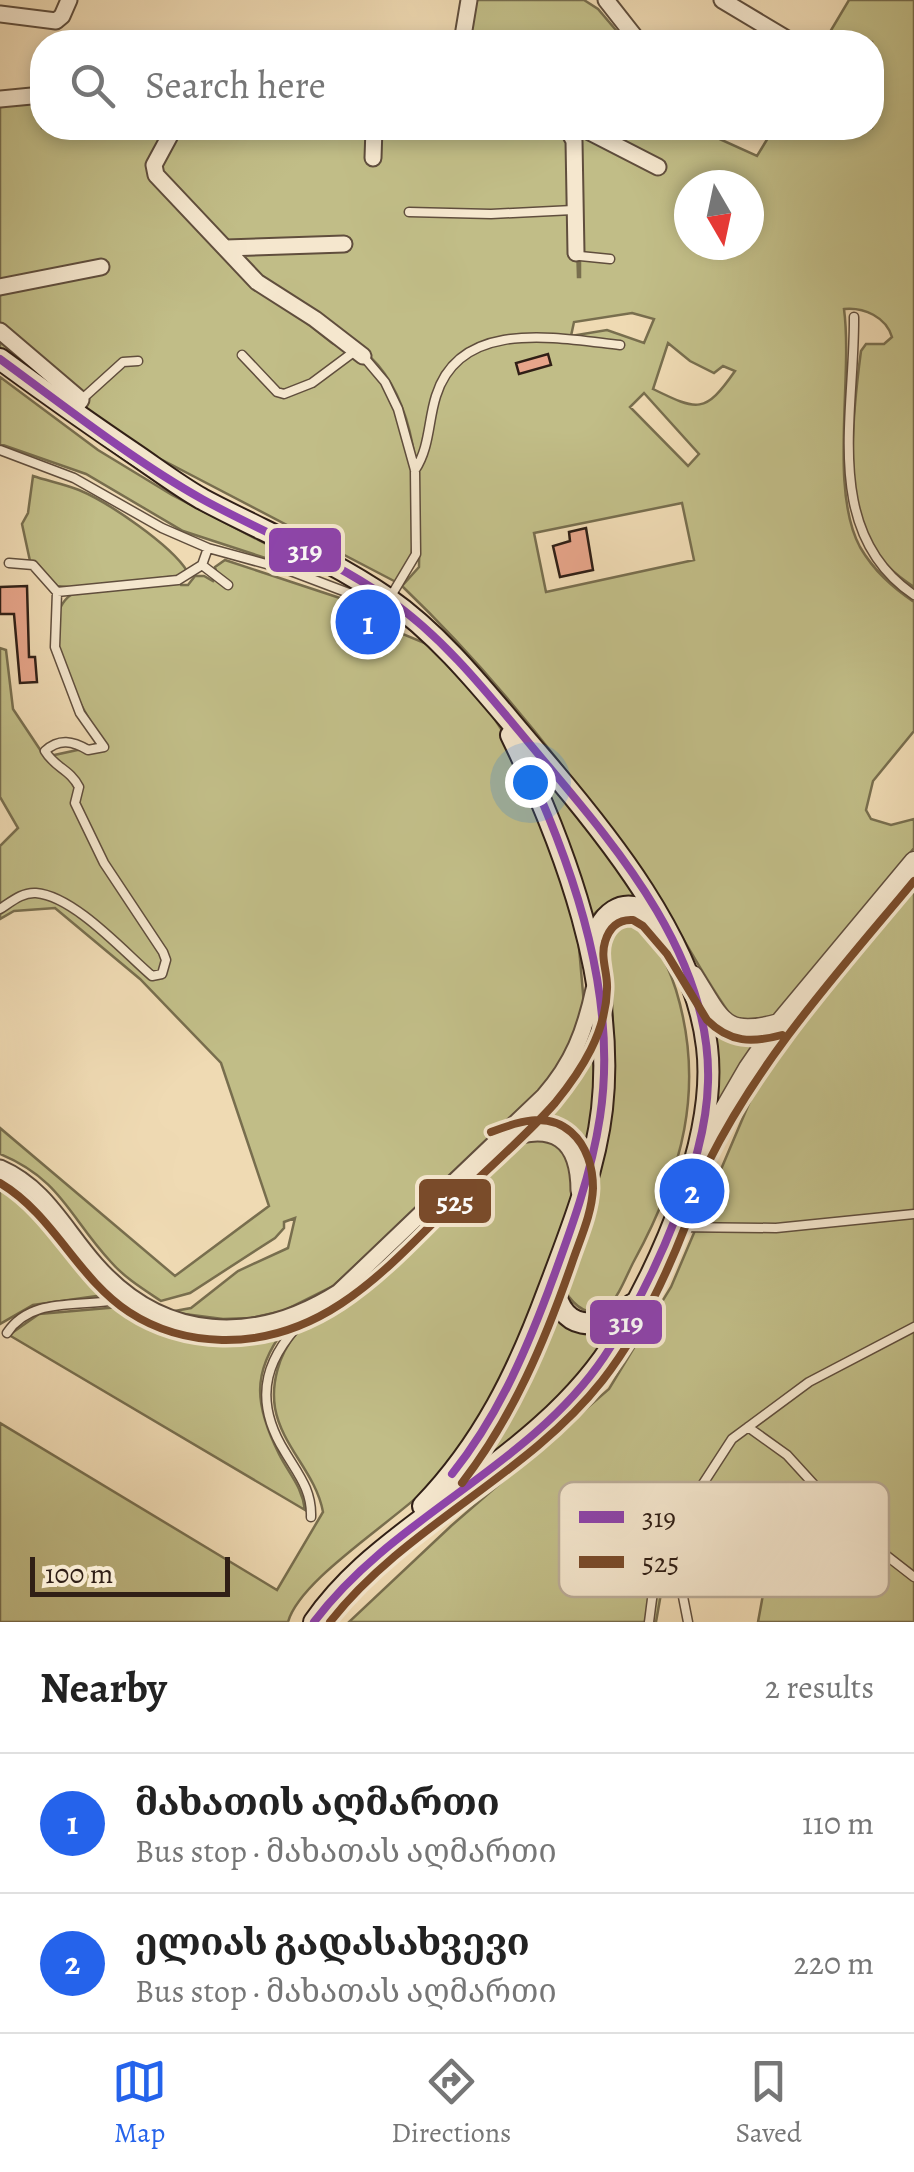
<!DOCTYPE html>
<html lang="en">
<head>
<meta charset="utf-8">
<style>
	body { margin:0; font-family:Alegreya,"Noto Serif Georgian",serif; background:#f2f2f2; color:#222 }
	.compass { position:absolute; left:674px; top:170px; width:90px; height:90px; border-radius:50%; background:#fff; box-shadow:0 5px 15px #0003; rotate:171deg }
	.scale { position:absolute; left:30px; bottom:25px; width:200px; box-sizing:border-box; padding-left:10px; border:5px solid #301f16; border-top:0; font-size:28px; line-height:35px; white-space:nowrap; color:#301f16; -webkit-text-stroke:8px #f5e7ce; paint-order:stroke }
	.you { position:absolute; left:530px; top:782px; width:35px; height:35px; margin:-25px; border:8px solid #fff; border-radius:50%; background:#1a73e8; box-shadow:0 0 0 15px #1a73e833 }
	.badge { display:grid; place-items:center; width:65px; height:65px; border-radius:50%; background:#2563eb; color:#fff; font-size:32px; font-weight:700 }
	.pin { position:absolute; translate:-50% -50%; border:5px solid #fff; box-shadow:0 2px 10px #0006 }
	.list { margin:0; padding:0; list-style:none }
	h2 { display:flex; justify-content:space-between; align-items:center; height:130px; margin:0; padding:0 40px; font-size:42px }
	h2 small { font-size:32px; font-weight:400; color:#767676 }
	.list li { display:grid; grid-template-columns:65px 1fr auto; gap:30px; align-items:center; box-sizing:border-box; height:140px; padding:0 40px; border-top:2px solid #e0e0e0 }
	.list b { display:block; font-size:38px; white-space:nowrap }
	.list p { margin:0; font-size:32px; white-space:nowrap; color:#767676 }
	.list em { font-size:32px; font-style:normal; color:#767676 }
	.icon { flex:none; width:55px; height:55px; fill:none; stroke:currentColor; stroke-width:2; stroke-linecap:round; stroke-linejoin:round }
	.map { position:relative; flex:none; width:914px; height:1622px; overflow:hidden }
	.search { position:absolute; background:#fff; box-shadow:0 5px 15px #0003; left:30px; right:30px; top:30px; height:110px; display:flex; align-items:center; gap:25px; box-sizing:border-box; padding:0 35px; border-radius:40px; color:#767676; font-size:38px }
	.sheet { height:410px; background:#fff }
	nav { display:flex; justify-content:space-around; align-items:center; box-sizing:border-box; height:140px; border-top:2px solid #e0e0e0; background:#fff; font-size:28px; color:#767676 }
	nav a { display:grid; justify-items:center; gap:5px }
	nav .on { color:#2563eb }
	.map>svg:first-child { display:block }
	.green { fill:#c1bd87; stroke:#786e4e; stroke-width:2.5; fill-rule:evenodd }
	.building { fill:#e7a58a; stroke:#301f16; stroke-width:2.5 }
	.lines { fill:none; stroke-linecap:round; stroke-linejoin:round }
	.service-casing { stroke:#604e3d; stroke-width:11 }
	.minor-casing { stroke:#604e3d; stroke-width:19 }
	.tertiary-casing { stroke:#604e3d; stroke-width:21 }
	.secondary-casing { stroke:#301f16; stroke-width:24 }
	.service { stroke:#f5e7ce; stroke-width:8 }
	.minor { stroke:#f5e7ce; stroke-width:15 }
	.tertiary { stroke:#f5e7ce; stroke-width:18 }
	.secondary { stroke:#f5e7ce; stroke-width:20 }
	.bus-1-casing { stroke:#f5e7ce; stroke-width:15 }
	.bus-2-casing { stroke:#f5e7ce; stroke-width:15 }
	.bus-1 { stroke:#8e44ad; stroke-width:8 }
	.bus-2 { stroke:#7a4b2a; stroke-width:8 }
	.key { fill:#f5e7ce; stroke:#baab97; stroke-width:2.5 }
	.key-label { font-size:28px; fill:#301f16 }
	.line-badge { stroke:#f5e7ce; stroke-width:4 }
	.badge-label { font-size:28px; text-anchor:middle; font-weight:bold; fill:#fff }
</style>
</head>
<body>
<div class="map">
<svg width="914" height="1622" viewBox="0 0 914 1622">
	<rect width="100%" height="100%" fill="#efdab3"/>
	<filter id="stains"><feTurbulence type="fractalNoise" baseFrequency=".002" numOctaves="4"/><feColorMatrix values="0 0 0 0 .2 0 0 0 0 .09 0 0 0 0 .02 0 0 0 .5 -.17"/></filter>
	<radialGradient id="worn" r=".72"><stop offset=".6" stop-color="#630" stop-opacity="0"/><stop offset="1" stop-color="#630" stop-opacity=".3"/></radialGradient>
	<!-- green -->
	<path class="green" d="M469 0H584L598 9 626 42H462Z
		M849 0H914V587C897 576 880 561 870 544 843 497 854 403 861 351L866 344H884L892 337C886 317 864 307 844 309 853 377 829 490 860 547 874 571 892 587 914 602V731L873 781 866 810 871 819 891 825 914 819V848L779 1014 773 1019 735 1021C704 980 683 934 654 892 581 785 495 675 402 586L419 567C420 504 422 417 378 365 351 334 310 316 274 297L332 343 361 358 383 383 397 410 413 471 414 525 411 563 396 582 149 453 0 349V99L42 95V128H567L574 141 578 277H580V143L570 128H709L715 137 757 156 774 128H872V42H824ZM689 185H749V245H689ZM632 313 654 319 644 343 607 330 571 336 574 322ZM668 343 690 361 714 373 723 366 735 371C705 414 698 411 653 389ZM644 393 699 454 688 466 630 407ZM682 503 694 560 546 592 534 533Z
		M0 377 98 450 172 495 293 558 290 566 183 531 86 474 0 444Z
		M33 476C48 481 64 484 79 490 108 502 171 545 187 571L177 576 78 588 57 586 35 561H30L22 524 28 513Z
		M225 560 358 604 383 619 393 630 427 644 471 691 476 690 512 746 577 925 585 1016 566 1064 513 1119 333 1286 283 1311 251 1318 223 1319 169 1312 191 1308 238 1271 288 1248 295 1218 284 1222V1228L275 1238 190 1293 161 1301C143 1289 125 1278 111 1262 69 1217 62 1180 0 1154V1128L175 1276 269 1206 221 1063 140 979 55 908 14 911 0 919V846L18 828 0 797V648L6 650 13 709 45 757 91 747 101 739C82 709 31 622 72 594L179 582 181 585H188L195 576H204L213 581 217 575 215 567Z
		M531 756 571 805 640 899C617 900 598 902 588 924Z
		M914 882V1622H758L769 1562 675 1514 656 1622H349L451 1526 609 1389 671 1287 759 1080Z
		M632 921C655 936 668 965 676 990 706 1088 682 1173 634 1261 627 1274 619 1297 608 1306 590 1320 574 1306 565 1291L598 1174 614 1058 612 996 603 949 610 926Z
		M704 1004C725 1029 732 1045 767 1033L704 1137Z
		M590 1031 596 1089 586 1158C561 1124 549 1120 510 1133L574 1067Z
		M543 1137C558 1145 573 1158 575 1177 577 1191 567 1215 563 1229 538 1312 500 1400 446 1469 410 1513 301 1575 288 1622H0V1423L277 1590 323 1512C316 1473 282 1447 275 1408 271 1383 279 1355 295 1335 311 1316 339 1307 358 1290 408 1247 455 1197 503 1151L524 1140Z
		M0 1175 21 1186 35 1199 118 1293 33 1305 0 1324Z
		M131 1306C142 1313 153 1323 165 1328 201 1342 247 1339 284 1330 251 1373 255 1406 279 1454 289 1474 302 1486 305 1510L9 1335 39 1314Z
		M551 1308C572 1325 583 1336 610 1330L594 1358 521 1452 463 1478C500 1424 526 1367 551 1308Z"/>
	<!-- building -->
	<path class="building" d="M548 354 551 365 519 374 516 363Z
		M586 528 593 570 560 577 553 546 570 541 569 532Z
		M27 586 29 657H35L37 682 20 683 14 614H0V587Z"/>
	<g class="lines">
		<defs>
			<path id="service" d="M409 212 491 214 573 210
				M576 253 580 256 610 259
				M854 317C855 414 821 532 914 595
				M242 355 277 392 284 394 312 383 355 351
				M363 356 385 382 398 409 415 470 416 554 391 596
				M81 400 123 362 138 361
				M0 450 74 478 162 528 208 548 288 570 383 606
				M415 470C430 447 428 421 436 396 460 318 557 338 620 345
				M202 565 228 585
				M57 592 178 580 202 565 208 548
				M0 909C11 902 22 892 36 893 74 896 124 952 152 976L162 974 166 960 163 952 104 863 75 803 79 787C70 769 55 768 45 751 59 738 73 741 88 750L104 747 80 713 55 647 57 592 33 565 9 563
				M674 1227 776 1228 914 1214
				M7 1333C34 1292 90 1311 130 1296
				M748 1427 787 1455 860 1535 914 1577
				M311 1517C312 1490 298 1474 285 1452 250 1396 267 1354 311 1312
				M649 1622C653 1594 653 1568 673 1546
				M688 1622 673 1546 686 1510 732 1439 809 1382 914 1327"/>
			<path id="minor" d="M606 0 639 42
				M722 0 792 42
				M0 14 56 21 62 16 69 0
				M462 42 469 0
				M0 99 42 95
				M174 128 154 165 156 175 257 282 315 319 363 356
				M567 128 574 141 576 253
				M582 128 658 167
				M373 158 374 128
				M226 248 344 244
				M0 287 101 267
				M0 331 81 400 72 412
				M505 1140C553 1122 579 1139 579 1191
				M0 1168C46 1188 64 1229 96 1265 164 1342 255 1345 339 1292L544 1096C573 1063 585 1031 594 989"/>
			<path id="tertiary" d="M693 975C721 1019 723 1039 779 1023
				M701 1149 748 1068 779 1023 914 861"/>
			<path id="secondary" d="M0 359C45 392 90 424 136 455 158 470 179 486 202 499 264 532 329 558 387 598 446 639 492 701 539 755 606 833 695 942 707 1047 718 1137 663 1260 618 1336 573 1413 490 1468 421 1520 380 1551 343 1580 314 1622
				M591 951C598 916 623 890 656 919
				M553 1280C559 1334 598 1332 633 1304
				M423 1506C483 1444 518 1372 548 1291 570 1233 595 1171 602 1109 616 983 565 846 511 735"/>
		</defs>
		<!-- service casing -->
		<use href="#service" class="service-casing"/>
		<!-- minor casing -->
		<use href="#minor" class="minor-casing"/>
		<!-- tertiary casing -->
		<use href="#tertiary" class="tertiary-casing"/>
		<!-- secondary casing -->
		<use href="#secondary" class="secondary-casing"/>
		<!-- service -->
		<use href="#service" class="service"/>
		<!-- minor -->
		<use href="#minor" class="minor"/>
		<!-- tertiary -->
		<use href="#tertiary" class="tertiary"/>
		<!-- secondary -->
		<use href="#secondary" class="secondary"/>
		<defs>
			<path id="bus-1" d="M0 359C63 405 134 461 202 499 263 533 329 557 387 598 449 641 496 704 544 761 619 850 712 959 708 1082 707 1128 692 1174 676 1217 657 1266 633 1314 604 1357 529 1468 393 1516 314 1622
				M452 1474C496 1419 523 1358 548 1292 569 1235 591 1177 600 1117 618 999 576 875 528 769"/>
			<path id="bus-2" d="M0 1183C54 1215 77 1278 129 1312 158 1331 188 1339 222 1340 326 1342 389 1266 457 1199 489 1167 525 1137 555 1103 582 1070 606 1032 607 989 608 973 600 958 605 942 609 928 618 919 633 920L643 926 667 954 707 1020C730 1043 752 1043 782 1035
				M462 1483C513 1417 545 1341 572 1263 580 1239 592 1214 593 1188 593 1168 587 1146 571 1132 547 1111 517 1122 491 1132
				M330 1622C406 1525 526 1477 602 1381 638 1335 664 1281 685 1227 694 1206 698 1183 708 1163 760 1058 840 970 914 881"/>
		</defs>
		<!-- bus-1 casing -->
		<use href="#bus-1" class="bus-1-casing"/>
		<!-- bus-2 casing -->
		<use href="#bus-2" class="bus-2-casing"/>
		<!-- bus-1 -->
		<use href="#bus-1" class="bus-1"/>
		<!-- bus-2 -->
		<use href="#bus-2" class="bus-2"/>
	</g>
	<!-- legend -->
	<rect x="559" y="1482" width="330" height="115" rx="15" class="key"/>
	<rect x="579" y="1511" width="45" height="12" fill="#8e44ad"/>
	<rect x="579" y="1556" width="45" height="12" fill="#7a4b2a"/>
	<g class="key-label">
		<text x="642" y="1527">319</text>
		<text x="642" y="1572">525</text>
	</g>
	<g class="line-badge">
		<rect x="267" y="526" width="76" height="48" rx="10" fill="#8e44ad"/>
		<rect x="417" y="1177" width="76" height="48" rx="10" fill="#7a4b2a"/>
		<rect x="588" y="1298" width="76" height="48" rx="10" fill="#8e44ad"/>
	</g>
	<g class="badge-label">
		<text x="305" y="560">319</text>
		<text x="455" y="1211">525</text>
		<text x="626" y="1332">319</text>
	</g>
	<rect width="100%" height="100%" filter="url(#stains)"/>
	<rect width="100%" height="100%" fill="url(#worn)"/>
</svg>
<svg class="compass" viewBox="-18 -18 36 36"><path d="M0-13l5 13h-10z" fill="#e53935"/><path d="M0 13l5-13h-10z" fill="#767676"/></svg>
<div class="scale">100 m</div>
<div class="you"></div>
<div class="pin badge" style="left:368px;top:622px">1</div>
<div class="pin badge" style="left:692px;top:1191px">2</div>
<div class="search"><svg class="icon" aria-label="search" viewBox="0 0 24 24"><circle cx="10" cy="10" r="6"/><path d="M15 15l6 6"/></svg>Search here</div>
</div>
<section class="sheet">
<h2>Nearby<small>2 results</small></h2>
<ul class="list">
<li><span class="badge">1</span><div><b>მახათის აღმართი</b><p>Bus stop · მახათას აღმართი</p></div><em>110 m</em></li>
<li><span class="badge">2</span><div><b>ელიას გადასახვევი</b><p>Bus stop · მახათას აღმართი</p></div><em>220 m</em></li>
</ul>
</section>
<nav>
<a class="on"><svg class="icon" aria-label="map" viewBox="0 0 24 24"><path d="M3 6l6-2 6 2 6-2v14l-6 2-6-2-6 2zM9 4v14M15 6v14"/></svg>Map</a>
<a><svg class="icon" aria-label="directions" viewBox="0 0 24 24"><path d="M12 3l9 9-9 9-9-9zM9 14v-3h6M13 9l2 2-2 2"/></svg>Directions</a>
<a><svg class="icon" aria-label="saved" viewBox="0 0 24 24"><path d="M7 4h10v16l-5-4-5 4z"/></svg>Saved</a>
</nav>
</body>
</html>
